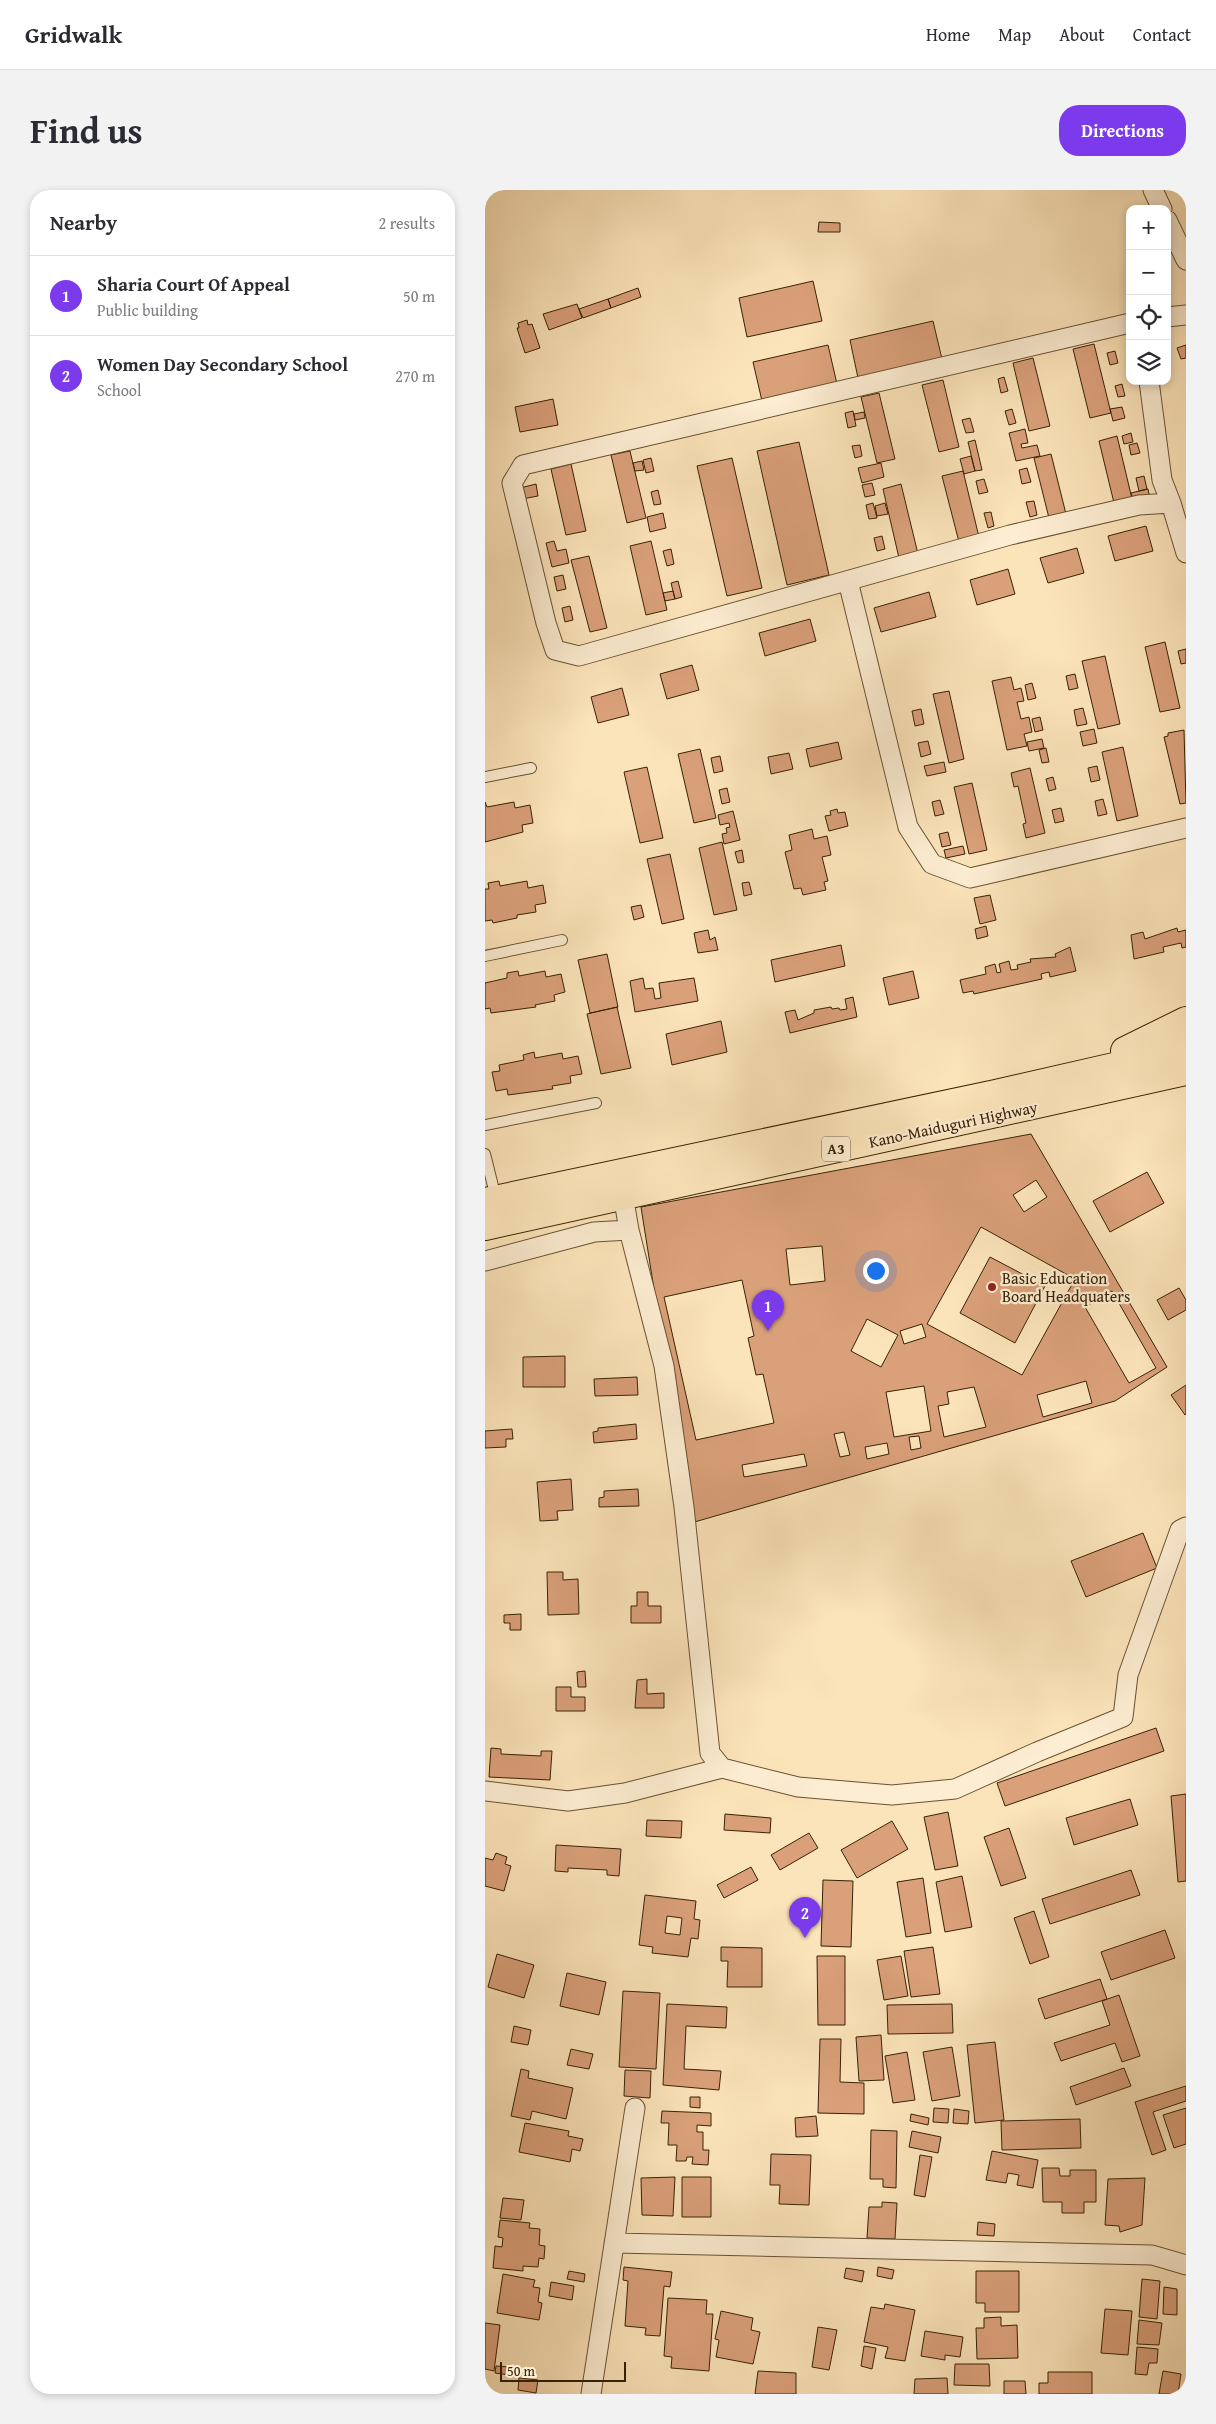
<!DOCTYPE html>
<html lang="en">
<head>
<meta charset="utf-8">
<style>
	body { margin:0; font-family:"Gentium Book Plus",serif; background:#f2f2f3; color:#2b2b33 }
	.controls { position:absolute; right:15px; top:15px; display:grid; overflow:hidden; border-radius:10px; box-shadow:0 2px 8px #0003 }
	.controls button { width:45px; height:45px; display:grid; place-items:center; padding:0; border:0; border-bottom:1px solid #e1e1e2; background:#fff; color:#2b2b33; font:25px sans-serif }
	.scale { position:absolute; left:15px; bottom:12px; width:126px; box-sizing:border-box; padding-left:5px; border:2px solid #382205; border-top:0; font-size:14px; line-height:18px; white-space:nowrap; color:#382205; -webkit-text-stroke:4px #fdedd2; paint-order:stroke }
	.you { position:absolute; left:390px; top:1080px; width:18px; height:18px; margin:-12px; border:4px solid #fff; border-radius:50%; background:#1a73e8; box-shadow:0 0 0 8px #1a73e833 }
	.badge { display:grid; place-items:center; width:32px; height:32px; border-radius:50%; background:#7c3aed; color:#fff; font-size:16px; font-weight:700 }
	.pin { position:absolute; translate:-50% -41px; filter:drop-shadow(0 1px 2px #0008) }
	.pin::after { content:''; position:absolute; top:26px; width:18px; height:15px; background:inherit; clip-path:polygon(0 0,100% 0,50% 100%) }
	.list { margin:0; padding:0; list-style:none }
	h2 { display:flex; justify-content:space-between; align-items:center; height:65px; margin:0; padding:0 20px; font-size:21px }
	h2 small { font-size:16px; font-weight:400; color:#7c7c81 }
	.list li { display:grid; grid-template-columns:32px 1fr auto; gap:15px; align-items:center; box-sizing:border-box; height:80px; padding:0 20px; border-top:1px solid #e1e1e2 }
	.list b { display:block; font-size:19px; white-space:nowrap }
	.list p { margin:0; font-size:16px; white-space:nowrap; color:#7c7c81 }
	.list em { font-size:16px; font-style:normal; color:#7c7c81 }
	.icon { flex:none; width:28px; height:28px; fill:none; stroke:currentColor; stroke-width:2; stroke-linecap:round; stroke-linejoin:round }
	.map { position:relative; flex:none; width:701px; height:2204px; overflow:hidden; border-radius:20px }
	header { display:flex; align-items:center; gap:30px; box-sizing:border-box; height:70px; padding:0 25px; background:#fff; border-bottom:1px solid #e1e1e2 }
	header strong { font-size:24px }
	nav { display:flex; gap:28px; margin-inline-start:auto; font-size:18px }
	.intro { display:flex; align-items:center; justify-content:space-between; box-sizing:border-box; height:120px; padding:0 30px }
	h1 { margin:0; font-size:35px }
	.button { padding:12px 22px; border-radius:20px; background:#7c3aed; color:#fff; font-size:18px; font-weight:700 }
	main { display:flex; gap:30px; padding:0 30px }
	aside { flex:1; background:#fff; border-radius:20px; box-shadow:0 2px 8px #0003 }
	.map>svg:first-child { display:block }
	.building { fill:#daa07a; stroke:#382205; fill-rule:evenodd }
	.lines { fill:none; stroke-linecap:round; stroke-linejoin:round }
	.lane-casing { stroke:#695232; stroke-width:12 }
	.street-casing { stroke:#695232; stroke-width:21 }
	.highway-casing { stroke:#382205; stroke-width:30 }
	.lane { stroke:#fdedd2; stroke-width:10 }
	.street { stroke:#fdedd2; stroke-width:19 }
	.highway { stroke:#fce4ba; stroke-width:28 }
	.poi-dot { fill:#8f2418; stroke:#fdedd2; stroke-width:2 }
	.labels { text-anchor:middle; stroke-width:4.5; stroke-linejoin:round; paint-order:stroke }
	.shield { fill:#fdedd2; stroke:#735f42; stroke-width:1 }
	.shield-label { font-size:15px; font-weight:bold; fill:#382205 }
	.street-label { font-size:16px; fill:#382205; stroke:#fdedd2 }
	.poi-label { font-size:16px; fill:#382205; stroke:#fdedd2; text-anchor:start }
</style>
</head>
<body>
<header>
<strong>Gridwalk</strong>
<nav><a>Home</a><a>Map</a><a>About</a><a>Contact</a></nav>
</header>
<div class="intro"><h1>Find us</h1><a class="button">Directions</a></div>
<main>
<aside>
<h2>Nearby<small>2 results</small></h2>
<ul class="list">
<li><span class="badge">1</span><div><b>Sharia Court Of Appeal</b><p>Public building</p></div><em>50 m</em></li>
<li><span class="badge">2</span><div><b>Women Day Secondary School</b><p>School</p></div><em>270 m</em></li>
</ul>
</aside>
<div class="map">
<svg width="701" height="2204" viewBox="0 0 701 2204">
	<rect width="100%" height="100%" fill="#fce4ba"/>
	<filter id="stains"><feTurbulence type="fractalNoise" baseFrequency=".004" numOctaves="4"/><feColorMatrix values="0 0 0 0 .2 0 0 0 0 .09 0 0 0 0 .02 0 0 0 .5 -.17"/></filter>
	<radialGradient id="worn" r=".72"><stop offset=".6" stop-color="#630" stop-opacity="0"/><stop offset="1" stop-color="#630" stop-opacity=".3"/></radialGradient>
	<!-- building -->
	<path class="building" d="M334 32 355 33V42H333Z
		M328 91 337 131 262 147 254 108Z
		M153 98 156 107 126 118 123 109Z
		M123 109 126 118 98 128 94 119Z
		M92 114 97 128 64 140 58 124Z
		M42 130 43 135 47 134 55 158 40 163 32 138H34L33 133Z
		M448 131 457 169 373 188 365 150Z
		M609 154 626 223 605 228 588 159Z
		M343 155 352 194 277 211 268 172Z
		M701 155V168L696 169 692 158Z
		M630 161 633 173 625 175 622 163Z
		M548 168 565 236 544 241 528 173Z
		M519 187 523 201 516 203 513 189Z
		M458 190 474 257 454 262 437 195Z
		M637 194 640 206 633 207 630 196Z
		M394 203 410 269 392 273 376 207Z
		M68 209 73 235 35 242 30 217Z
		M637 217 640 228 628 231 625 219Z
		M527 219 531 233 524 235 520 221Z
		M368 221 371 236 363 238 360 223Z
		M379 222 380 228 370 230 369 224Z
		M485 228 489 242 481 243 477 230Z
		M540 239 543 253 536 254 537 258 552 255 555 266 531 271 524 243Z
		M646 243 648 252 639 254 637 246Z
		M632 246 648 313 630 317 614 251Z
		M490 250 497 280 490 281 483 252Z
		M314 252 344 385 302 395 272 261Z
		M652 253 655 263 646 265 644 255Z
		M375 255 377 266 370 268 367 256Z
		M145 261 161 328 142 333 126 265Z
		M566 264 582 328 565 332 549 268Z
		M486 266 490 281 479 284 475 269Z
		M166 268 169 281 161 283 158 270Z
		M247 268 277 398 242 406 212 276Z
		M157 271 159 280 150 281 148 273Z
		M396 273 399 287 377 293 373 278Z
		M86 274 101 341 81 345 66 279Z
		M542 278 546 292 537 294 534 280Z
		M478 281 494 347 474 352 457 286Z
		M659 286 662 299 654 301 651 288Z
		M499 289 503 302 494 304 491 291Z
		M387 293 390 305 380 307 377 295Z
		M51 294 53 306 37 309 35 298Z
		M416 294 433 364 414 368 398 299Z
		M663 299 665 309 649 313 646 303Z
		M173 300 176 314 169 315 166 302Z
		M549 311 552 325 545 327 541 312Z
		M388 313 392 328 384 329 381 315Z
		M400 313 403 324 392 326 390 316Z
		M506 322 509 336 503 338 499 323Z
		M178 323 181 338 165 342 162 327Z
		M661 336 668 361 630 371 623 346Z
		M397 346 400 359 392 361 389 348Z
		M69 351 72 361 81 359 84 373 67 377 61 353Z
		M166 351 182 420 161 425 145 356Z
		M592 358 599 383 563 393 555 368Z
		M186 359 189 374 182 376 178 361Z
		M104 366 122 438 105 442 86 370Z
		M523 379 530 404 492 415 485 390Z
		M78 385 81 399 72 401 69 387Z
		M193 391 197 407 190 409 186 393Z
		M188 401 190 409 180 411 178 403Z
		M444 402 451 427 396 442 389 418Z
		M85 416 88 430 80 432 77 418Z
		M325 429 331 451 280 466 274 443Z
		M680 452 695 518 675 522 660 457Z
		M701 459V473L696 474 693 461Z
		M620 466 635 534 613 539 597 471Z
		M207 475 214 500 182 509 175 484Z
		M590 484 593 498 584 500 581 486Z
		M526 487 529 500 536 498 539 511 532 512 536 529 544 527 547 542 539 544 542 556 522 560 507 491Z
		M547 493 551 508 543 510 540 495Z
		M137 498 144 525 113 533 106 507Z
		M464 501 479 569 464 573 448 504Z
		M598 518 602 534 592 536 589 520Z
		M436 519 439 534 430 536 427 521Z
		M555 527 558 540 550 542 547 529Z
		M609 539 612 553 598 556 595 542Z
		M699 540 701 613 695 614 679 547 683 546V543Z
		M557 549 559 558 544 561 542 552Z
		M443 551 446 564 436 567 433 553Z
		M353 552 357 569 325 577 321 559Z
		M638 557 653 626 632 631 617 562Z
		M561 558 564 572 557 573 554 560Z
		M215 559 231 628 209 633 193 564Z
		M304 563 308 579 286 584 283 567Z
		M235 566 238 581 229 583 226 568Z
		M459 572 461 582 442 586 439 576Z
		M612 576 615 590 606 592 603 578Z
		M162 577 178 648 155 653 139 582Z
		M545 578 560 643 541 648 538 634 541 633 533 596 529 597 526 583Z
		M568 587 571 599 564 601 561 589Z
		M487 593 502 660 484 664 469 597Z
		M242 598 245 612 237 614 234 600Z
		M618 609 622 624 613 626 610 611Z
		M455 610 459 624 450 626 447 612Z
		M0 612 2 617 29 612 30 618 45 615 48 633 37 635 38 642 0 652Z
		M576 618 579 631 570 633 567 620Z
		M352 619 353 623 360 622 363 636 344 641 340 626 346 625 345 621Z
		M248 621 255 650 239 654 237 644 242 643 241 638 245 637 244 633 235 635 233 625Z
		M327 639 329 649 342 646 346 665 337 667 343 691 339 692 341 700 318 705 316 698 309 699 300 662 307 660 304 645Z
		M463 642 466 655 457 657 454 644Z
		M237 652 252 720 229 725 214 658Z
		M478 656 480 664 461 668 459 660Z
		M257 660 259 672 253 673 250 662Z
		M185 664 199 729 177 734 162 669Z
		M14 691 15 696 42 691 43 698 58 695 61 713 50 715 51 722 32 725V728L8 733 7 730 0 731V699H4L3 693Z
		M264 692 267 704 259 706 257 693Z
		M505 705 511 730 495 734 489 708Z
		M156 715 159 727 149 730 146 717Z
		M501 736 503 746 492 749 490 739Z
		M692 738 693 742 701 740V757L697 758 696 753 678 757 679 762 649 769 646 745 658 742 660 749Z
		M223 740 225 750 230 747 233 760 213 763 209 743Z
		M356 755 360 776 290 792 286 770Z
		M585 757 591 781 565 787 564 782 556 784 557 789 489 804 488 801 478 803 475 790 501 784 500 777 510 774 512 783 516 782 514 774 524 771 526 780 533 779 532 775 546 772 545 769 571 767 570 764Z
		M122 764 133 817 105 823 93 770Z
		M33 781 34 786 60 781 61 787 76 784 80 802 69 805 70 811 50 815 51 817 6 823 5 818 0 819V793L22 788V783Z
		M428 781 434 808 404 815 398 788Z
		M158 788 160 799 168 798 170 809 176 808 174 793 209 788 213 811 150 822 145 791Z
		M368 807 372 827 305 843 300 822 310 820 313 830 329 823V820L346 817 347 819 354 818 355 820 362 819 360 809Z
		M132 817 146 878 116 884 102 824Z
		M236 831 242 862 187 875 181 844Z
		M49 862 50 868 77 863 78 869 93 866 97 884 85 886 86 893 67 896 68 899 23 905 22 899 11 901 7 882 15 881 14 875 39 870 38 865Z
		M546 944 682 1177 630 1211 206 1333 156 1017Z
		M662 982 679 1013 625 1042 608 1011Z
		M551 990 562 1007 539 1022 528 1005Z
		M496 1037 590 1089 537 1185 442 1134ZM505 1067 560 1096 530 1153 475 1123Z
		M337 1056 340 1091 305 1095 301 1059Z
		M257 1090 269 1146 263 1148 271 1185 278 1184 289 1233 211 1250 179 1107Z
		M694 1098 701 1110V1120L683 1130 672 1110Z
		M627 1101 671 1178 644 1193 600 1117Z
		M382 1129 413 1145 396 1177 366 1161Z
		M437 1134 441 1147 419 1154 415 1141Z
		M80 1166V1197H38V1167Z
		M152 1187 153 1205 110 1206 109 1189Z
		M601 1191 607 1213 558 1227 552 1205Z
		M701 1195V1224L700 1225 686 1205Z
		M439 1196 446 1241 409 1247 401 1202Z
		M489 1197 501 1237 459 1247 453 1216 464 1214 462 1202Z
		M151 1234 152 1249 109 1253 108 1242 113 1241V1238Z
		M27 1239 28 1249H21V1257L0 1258V1241Z
		M359 1242 365 1265 355 1267 349 1244Z
		M434 1246 436 1258 426 1260 424 1247Z
		M402 1253 404 1264 382 1269 380 1257Z
		M319 1264 322 1276 259 1287 257 1275Z
		M86 1289 88 1320 72 1321 73 1330 55 1331 52 1292Z
		M153 1299 154 1316 114 1317V1308L119 1307V1301Z
		M658 1343 672 1378 601 1407 586 1371Z
		M62 1382H78V1390L93 1389 94 1424 63 1425Z
		M152 1402H163V1416H176V1433H146V1416H152Z
		M36 1424V1440H25V1433H19V1425Z
		M100 1481 101 1497H93L92 1482Z
		M162 1489V1504L179 1503V1518H150L152 1490Z
		M71 1497H86V1507H100V1521H71Z
		M671 1538 679 1561 520 1616 512 1593Z
		M6 1558 16 1559V1564L56 1566V1561H67L65 1590 4 1587Z
		M701 1604V1691L693 1692 686 1606Z
		M645 1609 653 1635 589 1655 581 1628Z
		M463 1622 473 1676 450 1680 439 1627Z
		M240 1624 286 1628 285 1643 239 1640Z
		M162 1630 197 1631 196 1648 161 1646Z
		M407 1631 423 1659 372 1688 356 1660Z
		M524 1638 541 1688 516 1696 499 1647Z
		M324 1643 333 1658 295 1680 286 1665Z
		M71 1655 136 1659 134 1686 122 1685V1680L83 1678V1682L70 1681Z
		M11 1663 22 1667 20 1674 26 1676 19 1701 0 1696V1668L8 1670Z
		M266 1677 273 1690 239 1708 232 1695Z
		M646 1680 655 1705 565 1734 557 1709Z
		M477 1686 487 1737 460 1742 451 1692Z
		M438 1688 446 1743 421 1747 412 1692Z
		M338 1690 368 1691 366 1757 336 1756Z
		M160 1705 211 1711 209 1729 215 1730 213 1749 206 1748 203 1767 167 1763 168 1757 154 1755ZM182 1726 197 1728 195 1745 180 1743Z
		M549 1721 564 1767 545 1774 529 1728Z
		M680 1740 690 1768 626 1790 616 1762Z
		M236 1757 277 1758V1797H242L243 1771H236Z
		M448 1757 455 1804 426 1807 419 1761Z
		M12 1764 49 1775 39 1808 3 1797Z
		M332 1766H360V1835H333Z
		M416 1766 423 1806 399 1810 392 1770Z
		M82 1783 121 1792 114 1825 75 1816Z
		M615 1789 622 1809 560 1829 553 1809Z
		M138 1801 175 1803 171 1879 134 1877Z
		M634 1805 655 1866 637 1872 630 1853 576 1871 569 1853 625 1835 617 1811Z
		M182 1814 242 1817 241 1838 201 1836 199 1879 236 1881 234 1900 178 1895Z
		M467 1814 468 1843 403 1844 402 1815Z
		M29 1836 46 1840 43 1855 26 1852Z
		M396 1845 399 1890 374 1891 371 1847Z
		M335 1849H356L355 1892 379 1893V1924L333 1923Z
		M510 1852 519 1930 490 1933 482 1855Z
		M467 1857 475 1906 447 1911 438 1862Z
		M86 1859 108 1864 104 1879 82 1875Z
		M422 1862 430 1910 408 1913 400 1866Z
		M639 1878 646 1896 591 1915 585 1897Z
		M36 1879 44 1881 43 1888 88 1898 81 1929 47 1921 45 1930 26 1926Z
		M140 1880 166 1881 165 1908 139 1906Z
		M701 1896V1911L668 1922 681 1960 667 1965 650 1912Z
		M205 1907H215V1918L205 1917Z
		M449 1918 464 1919 463 1933 448 1932Z
		M701 1918V1954L689 1958 678 1925Z
		M469 1919 484 1921 483 1934 468 1933Z
		M177 1921 226 1923V1936L212 1935V1942H218V1960H224L223 1975 207 1974 208 1967H202L201 1971H191L192 1955H183L184 1933H176Z
		M426 1924 444 1928 443 1935 425 1931Z
		M331 1926 333 1946 311 1947 310 1928Z
		M595 1929 596 1958 517 1960 516 1931Z
		M40 1933 84 1941 83 1946 98 1949 95 1961 87 1959 85 1972 34 1962Z
		M386 1940 412 1941 411 1998 398 1997V1989H385Z
		M427 1941 456 1947 453 1963 424 1957Z
		M507 1961 553 1970 548 1998 532 1995 534 1985 523 1983 521 1993 501 1990Z
		M286 1964 326 1965 324 2015 294 2014 295 1995H285Z
		M435 1965 447 1967 440 2007 429 2005Z
		M557 1978H574L575 1986H585V1980H611V2012H599V2023H577V2012H558Z
		M190 1987 188 2026 157 2025 156 1988Z
		M197 1987H226V2027H197Z
		M660 1988 657 2035 635 2042 634 2036 620 2035 623 1989Z
		M18 2008 39 2010 36 2030 15 2028Z
		M397 2012 412 2013 410 2049 382 2048 384 2017H397Z
		M15 2030 45 2033 44 2038 55 2039 54 2055 60 2056 59 2069 54 2068 53 2077 38 2076V2081L8 2078 10 2056 17 2057 18 2048 13 2047Z
		M493 2032 510 2034 509 2046 492 2045Z
		M139 2077 187 2082 185 2097 179 2096 175 2146 160 2145 161 2138 140 2136 143 2091 138 2090Z
		M393 2077 409 2080 407 2089 392 2086Z
		M361 2078 379 2081 377 2092 359 2088Z
		M84 2081 100 2084 99 2092 82 2089Z
		M491 2081H534V2122H500V2113H491Z
		M18 2084 50 2090 48 2097 55 2098 53 2112 57 2113 54 2130 12 2123Z
		M657 2089 675 2091 672 2129 654 2127Z
		M66 2092 89 2096 87 2110 64 2106Z
		M679 2097 692 2099V2125L678 2124Z
		M183 2108 222 2110 221 2124H228L224 2181 186 2178 187 2167 179 2166Z
		M400 2114 430 2120 420 2171 400 2168 403 2157 379 2152 386 2117 399 2119Z
		M620 2119 647 2121 643 2165 616 2163Z
		M236 2121 268 2128 266 2140 275 2142 268 2174 231 2167 234 2150 230 2149Z
		M516 2127V2136L532 2135 533 2168 492 2169 491 2138H499V2128Z
		M654 2130 677 2133 674 2155 652 2154Z
		M0 2133 15 2135 9 2181 0 2179Z
		M333 2137 352 2140 344 2180 327 2177Z
		M440 2141 478 2147 475 2167 460 2165V2170L436 2166Z
		M379 2156 391 2158 387 2179 376 2176Z
		M652 2157 673 2159 672 2173H664L662 2185 650 2184Z
		M470 2174H504L505 2196 469 2195Z
		M11 2176 25 2177 24 2185 10 2183Z
		M273 2181 311 2183V2204H270Z
		M678 2181 696 2184 693 2204H674Z
		M563 2182H607V2204H554V2193H563Z
		M34 2188 53 2190 51 2203 33 2200Z
		M462 2188 463 2204H429L430 2189Z
		M519 2191H540L541 2204H519Z"/>
	<g class="lines">
		<defs>
			<path id="lane" d="M0 587 46 578
				M0 766 77 750
				M0 935 111 913
				M0 964 11 1008"/>
			<path id="street" d="M668 0 677 19
				M682 30 701 70
				M682 127 701 125
				M645 133 38 275 27 293 61 433 70 460 94 466 525 345 654 315 686 313 677 290 664 191
				M686 313 701 363
				M363 391 423 637 447 674 485 688 701 638
				M138 1005 144 1040 179 1176 199 1317 225 1563 237 1578
				M0 1071 109 1042 144 1040
				M0 1601 83 1611 140 1603 237 1578 313 1597 407 1605 470 1599 552 1562 638 1527 643 1485 695 1340 701 1337
				M129 2053 667 2065 701 2075
				M106 2204 150 1918"/>
			<path id="highway" d="M640 861 701 831
				M0 1012 511 904 664 869 701 858
				M0 1036 701 881"/>
		</defs>
		<!-- lane casing -->
		<use href="#lane" class="lane-casing"/>
		<!-- street casing -->
		<use href="#street" class="street-casing"/>
		<!-- highway casing -->
		<use href="#highway" class="highway-casing"/>
		<!-- lane -->
		<use href="#lane" class="lane"/>
		<!-- street -->
		<use href="#street" class="street"/>
		<!-- highway -->
		<use href="#highway" class="highway"/>
	</g>
	<!-- markers -->
	<circle class="poi-dot" cx="507" cy="1097" r="5"/>
	<g class="labels">
		<!-- shield labels -->
		<rect class="shield" x="337" y="946.5" width="28" height="25" rx="4"/>
		<g class="shield-label">
			<text x="351" y="964">A3</text>
		</g>
		<!-- street labels -->
		<g class="street-label">
			<text transform="translate(468 934) rotate(-12)" y="6">Kano-Maiduguri Highway</text>
		</g>
		<!-- poi labels -->
		<g class="poi-label">
			<text x="517" y="1094">Basic Education<tspan x="517" dy="18">Board Headquaters</tspan></text>
		</g>
	</g>
	<rect width="100%" height="100%" filter="url(#stains)"/>
	<rect width="100%" height="100%" fill="url(#worn)"/>
</svg>
<div class="controls">
<button>+</button>
<button>−</button>
<button><svg class="icon" aria-label="locate" viewBox="0 0 24 24"><circle cx="12" cy="12" r="6"/><path d="M12 2v4M12 18v4M2 12h4M18 12h4"/></svg></button>
<button><svg class="icon" aria-label="layers" viewBox="0 0 24 24"><path d="M12 4l9 5-9 5-9-5zM3 14l9 5 9-5"/></svg></button>
</div>
<div class="scale">50 m</div>
<div class="you"></div>
<div class="pin badge" style="left:283px;top:1141px">1</div>
<div class="pin badge" style="left:320px;top:1748px">2</div>
</div>
</main>
</body>
</html>
